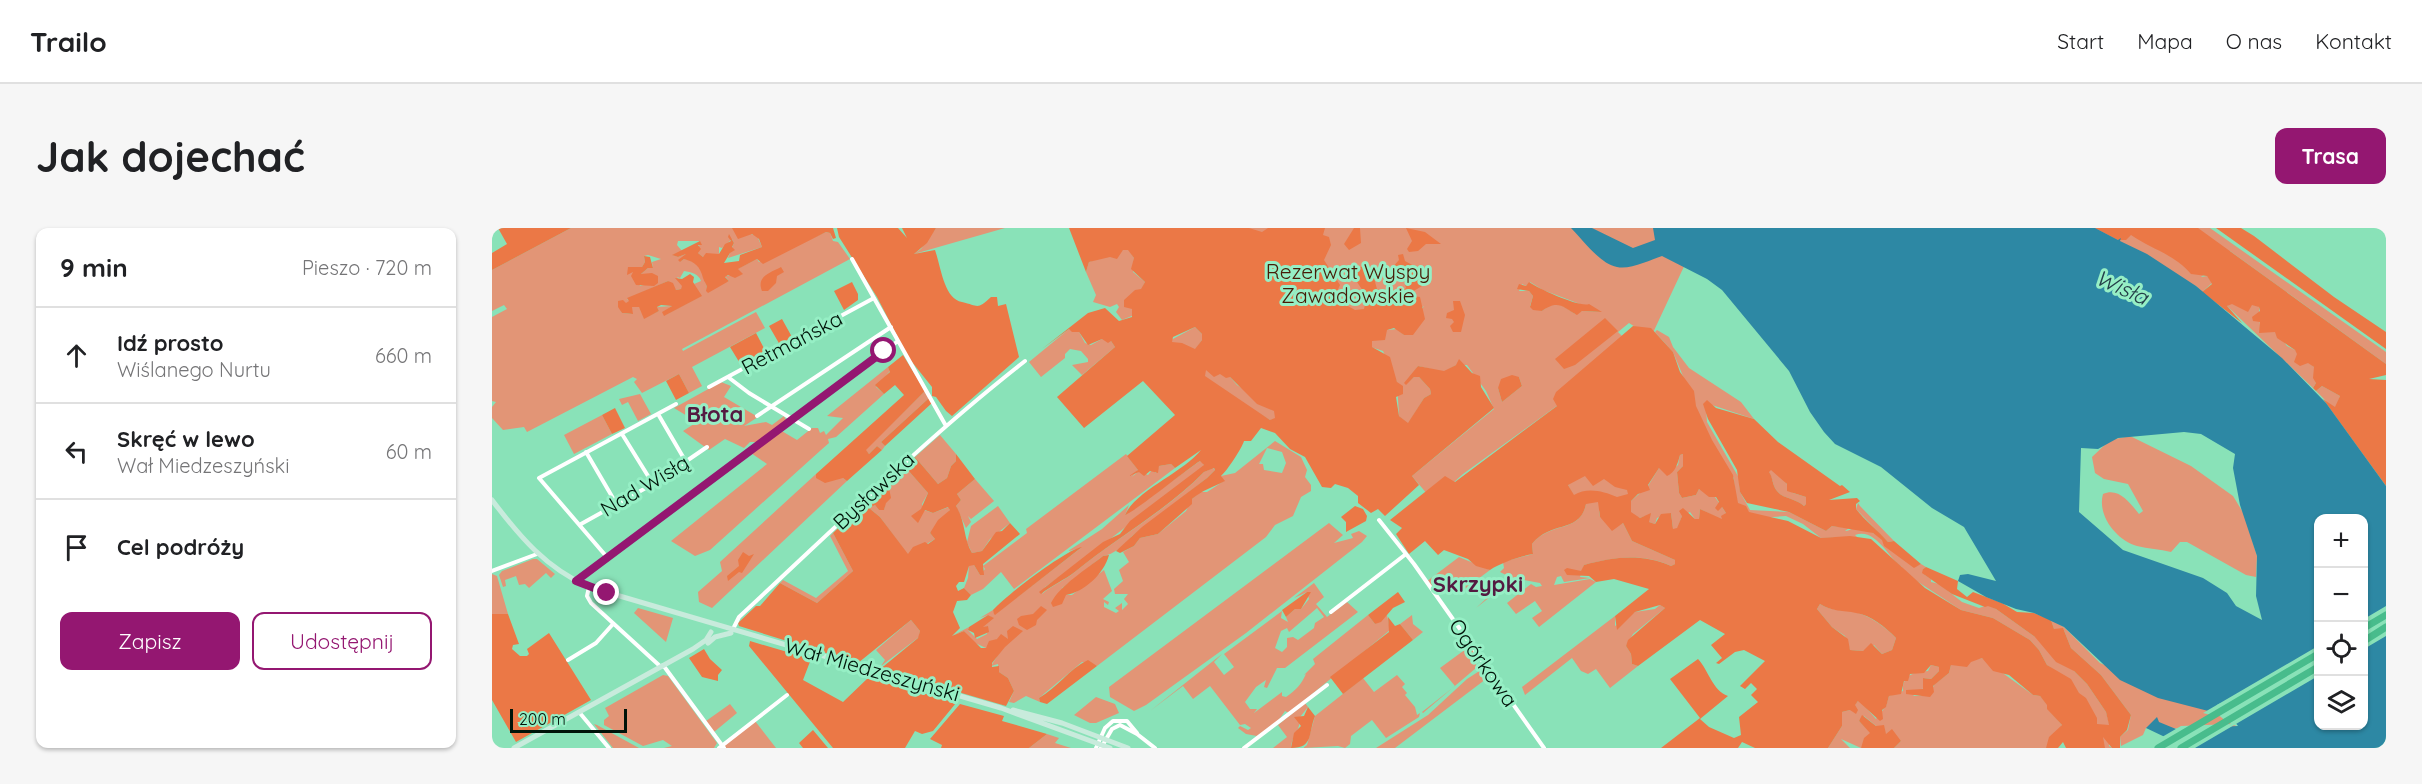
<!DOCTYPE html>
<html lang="pl">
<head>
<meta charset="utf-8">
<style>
	body { margin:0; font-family:Quicksand,sans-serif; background:#f6f6f6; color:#202124 }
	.controls { position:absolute; right:18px; bottom:18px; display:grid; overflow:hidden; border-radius:12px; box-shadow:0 2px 4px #0004 }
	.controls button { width:54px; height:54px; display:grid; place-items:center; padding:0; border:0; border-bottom:2px solid #e0e0e0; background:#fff; color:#202124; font:30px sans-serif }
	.scale { position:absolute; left:18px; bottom:15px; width:117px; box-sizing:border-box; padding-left:6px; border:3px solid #001409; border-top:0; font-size:16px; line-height:21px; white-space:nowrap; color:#001409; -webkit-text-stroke:4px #96efc5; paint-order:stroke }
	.stop { position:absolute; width:18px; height:18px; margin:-14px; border:4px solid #941771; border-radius:50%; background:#fff }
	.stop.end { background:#941771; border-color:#fff; box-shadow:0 2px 6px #0008 }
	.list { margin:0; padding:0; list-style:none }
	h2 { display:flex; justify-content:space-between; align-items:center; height:78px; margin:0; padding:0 24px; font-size:26px }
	h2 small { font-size:20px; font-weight:400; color:#757577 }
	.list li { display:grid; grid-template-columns:39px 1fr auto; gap:18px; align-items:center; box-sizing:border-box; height:96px; padding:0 24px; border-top:2px solid #e0e0e0 }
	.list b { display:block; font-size:22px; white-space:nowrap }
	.list p { margin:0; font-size:20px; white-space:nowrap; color:#757577 }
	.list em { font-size:20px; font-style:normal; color:#757577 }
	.actions { display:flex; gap:12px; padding:18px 24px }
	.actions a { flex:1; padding:14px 0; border:2px solid #941771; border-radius:12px; text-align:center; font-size:21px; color:#941771 }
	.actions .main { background:#941771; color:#fff }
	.icon { flex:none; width:33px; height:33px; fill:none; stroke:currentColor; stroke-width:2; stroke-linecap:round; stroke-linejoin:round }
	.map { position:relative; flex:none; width:1894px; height:520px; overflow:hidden; border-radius:12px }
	header { display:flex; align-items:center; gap:36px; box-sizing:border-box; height:84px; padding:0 30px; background:#fff; border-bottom:2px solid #e0e0e0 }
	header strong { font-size:28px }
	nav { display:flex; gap:33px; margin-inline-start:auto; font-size:21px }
	.intro { display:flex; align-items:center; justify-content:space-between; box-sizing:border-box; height:144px; padding:0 36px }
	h1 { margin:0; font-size:42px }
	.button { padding:15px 27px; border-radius:12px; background:#941771; color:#fff; font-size:21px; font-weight:700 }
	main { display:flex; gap:36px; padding:0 36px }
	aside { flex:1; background:#fff; border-radius:12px; box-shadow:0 2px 4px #0004 }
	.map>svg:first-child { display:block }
	.green { fill:#e29576; fill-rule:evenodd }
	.forest { fill:#eb7846; fill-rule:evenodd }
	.water { fill:#2d88a4; fill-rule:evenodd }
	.pier { fill:#89e2b8 }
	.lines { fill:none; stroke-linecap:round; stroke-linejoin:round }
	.street { stroke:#fff; stroke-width:4 }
	.secondary { stroke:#c8ebdc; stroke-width:5 }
	.highway { stroke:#48bc8c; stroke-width:7 }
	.route { stroke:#941771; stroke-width:8 }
	.labels { text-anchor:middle; stroke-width:6; stroke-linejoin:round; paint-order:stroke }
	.park-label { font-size:21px; fill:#471b06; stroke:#96efc5 }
	.street-label { font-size:21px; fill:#001409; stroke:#96efc5 }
	.water-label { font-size:22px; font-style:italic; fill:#243f49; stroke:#96efc5 }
	.neighbourhood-label { font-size:22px; font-weight:bold; fill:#541a41; stroke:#96efc5 }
</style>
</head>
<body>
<header>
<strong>Trailo</strong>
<nav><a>Start</a><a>Mapa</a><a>O nas</a><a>Kontakt</a></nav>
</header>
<div class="intro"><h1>Jak dojechać</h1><a class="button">Trasa</a></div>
<main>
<aside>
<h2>9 min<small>Pieszo · 720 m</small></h2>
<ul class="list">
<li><svg class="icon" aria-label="ahead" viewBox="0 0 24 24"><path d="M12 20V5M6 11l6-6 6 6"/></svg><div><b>Idź prosto</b><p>Wiślanego Nurtu</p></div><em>660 m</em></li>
<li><svg class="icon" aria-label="left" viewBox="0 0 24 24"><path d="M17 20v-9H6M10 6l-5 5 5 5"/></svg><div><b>Skręć w lewo</b><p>Wał Miedzeszyński</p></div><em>60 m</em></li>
<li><svg class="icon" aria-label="arrive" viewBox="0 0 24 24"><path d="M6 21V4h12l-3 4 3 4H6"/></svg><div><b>Cel podróży</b></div></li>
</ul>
<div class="actions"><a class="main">Zapisz</a><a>Udostępnij</a></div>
</aside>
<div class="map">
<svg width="1894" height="520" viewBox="0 0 1894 520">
	<rect width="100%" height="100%" fill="#89e2b8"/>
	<!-- green -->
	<path class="green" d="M79 0H240L265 8 270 19 236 30 242 15 240 11 230 20 227 19V26H217L211 29 206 25 208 13H186L185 17 190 23 181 27 186 29 194 26 188 34 192 31C208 33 213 47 215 61L237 53 233 48 250 46 245 41 265 31 267 34 334 4 338 5 341 13 346 14 358 31 190 121 191 123 264 84 273 100 200 139 210 158 197 165 187 146 150 165 142 154 145 151 141 149 35 204 32 199 11 202 0 190V179L4 174 0 173V89L15 81 12 77 0 83V42ZM156 27 169 31 160 34 161 40H156L149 46 156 56 148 58 141 44H137L150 39 153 34 152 28ZM192 43C199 44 207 46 209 53L202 56 209 68 173 87 171 84 180 78 165 79 167 83 152 90 151 82 147 79H139L140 86 130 85 128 80 138 73 135 71 176 53 184 62 189 61 191 58 185 49 188 50Z
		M444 0H513L422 26 429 21Z
		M618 0H1210L1159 109 1137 95 1126 104 1143 121 971 246 941 273 920 248 1002 181 994 163 975 137H964L952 144 926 138 914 156 922 149H927L938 161 939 166 932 170 916 196 907 188 905 154 891 123 879 119 830 204ZM1038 54 1051 62 1109 84 1090 83 1083 86 1068 76 1058 77 1050 83 1038 78 1041 68 1037 63H1027L1030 56 1034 58ZM932 78 912 107 905 101 895 102ZM1027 149 1030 158 1010 174 1006 160Z
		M1523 0H1718L1894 124V136L1738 23 1709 49 1715 48 1720 55 1710 64 1704 58Z
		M631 22H637L642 30 641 44 653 54 640 81 642 87 630 92 624 84 627 79 625 76 618 79 601 74 604 67 594 44 597 34Z
		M1738 76H1763L1767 79 1768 99 1784 104 1795 118 1803 122 1822 139 1824 155 1821 160 1735 78Z
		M703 99 710 106V112L703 122 686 116 724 143V138L738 122 744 121C744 127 738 139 738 149L745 157 795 190 778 192 763 183 703 142 673 111 679 112Z
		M577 101 587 104 593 115 599 117 610 111 619 113 623 119 590 147 580 137 596 134V131L589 123 578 121 573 126V130L549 149 537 134Z
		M1165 102 1177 109 1181 119 1197 140 1249 174 1262 191 1275 201 1262 191 1217 176 1214 180 1215 194 1247 250 1248 264 1258 282 1297 284 1334 303 1340 298 1357 300 1353 303C1356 303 1359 301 1362 300 1382 297 1407 328 1422 339L1429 336 1434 339 1431 341 1433 347 1439 351V354L1447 356 1470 374 1487 380 1496 377 1504 381 1543 409 1562 401 1559 392 1572 399 1608 435 1724 485 1735 494 1767 508 1679 500H1654L1651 507 1629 518 1628 509 1636 502 1639 487 1609 447 1579 420 1571 400 1582 443 1595 456 1614 484 1617 495V518L1620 520H1609L1562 442 1555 437 1547 422 1538 412 1501 390 1469 382 1411 344 1410 339C1396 329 1383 299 1363 307L1365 309 1329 310 1311 296 1294 288 1264 290 1243 276 1242 250 1231 235 1210 194 1181 124 1163 104Z
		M396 139 398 143 384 159 392 166 344 209 336 211 337 215 329 222 218 322 203 328 179 313 275 236 259 225 288 202 305 212 320 200H326L328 205 332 203 334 207 351 190 335 188Z
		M229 154 239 158 232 169 266 189 252 198 274 194 280 197 292 188 294 192 267 214H258L252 220 233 211 217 222 191 203 205 194 182 180Z
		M1830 158 1848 168 1844 179H1840L1824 163Z
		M433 163 437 170 389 214 393 218 390 222 385 218 377 226 373 222Z
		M148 166 159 186 146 193 136 174 130 177 127 171Z
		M110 187 120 206 82 226 72 207Z
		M448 207 464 226V233L459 238 455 250 446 256 423 229Z
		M1638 208 1699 238 1741 268 1752 286 1765 328 1764 349 1754 347 1695 314H1688L1679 324C1668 321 1656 321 1645 318 1624 312 1605 287 1611 266 1627 259 1638 275 1647 286L1651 283 1636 256 1612 251 1603 245 1600 229 1618 212Z
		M783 213 809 229 815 242 813 249 819 257V263L809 269 801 288 783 297 774 309 605 438 590 434 547 470 548 474 534 468 522 475 517 474 522 463 516 450 507 444 506 436 499 438 518 408 516 411H505L494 420 483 415 472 403 460 408 477 399 476 402 485 411 495 406 496 398 491 400V397L501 390 496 387 488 390 501 382 503 386 589 320 576 323 610 301 637 277 633 287 708 233 711 234 712 238C658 279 608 321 553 359L550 366C560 357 574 352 584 343 624 310 675 283 712 244L721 240 723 242 715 250 640 308C633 317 621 327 611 328L570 360 574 367H580L612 342 620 363 611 371 617 374 616 377 612 374V379L624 385 627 383 623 380 630 375V382L636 376 632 371 636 366H623L622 361 631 353 627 342 637 334 631 324 642 318 648 310 666 306 694 283 700 271 708 264H715L732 253 729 248 743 245ZM775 220 790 224 794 235 790 245 772 242 771 236H767Z
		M1094 219 1139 266 1107 283 1108 289 1125 298 1131 295 1140 313 1183 332V336L1179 338C1150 325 1123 329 1092 337L1088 349 1098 350 1072 354 1069 348 1065 349 1062 357 1098 351 1104 354 1047 399 1040 390 1050 383 1043 373 1024 386 1015 375 1039 356 1044 359 1050 358 1048 355 1022 350 984 380 1018 349 1008 344 1012 340 1011 334 1041 326 1040 316C1058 293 1088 306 1094 276H1086L1076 257Z
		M634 226 646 242 640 249 647 243 656 247 660 242 664 245 667 238 679 236 683 240 522 361 509 344 491 361 479 367 472 360 476 350 477 337H482L488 347 493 341 491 338 535 305 534 301Z
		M1191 226V238L1185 244 1187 265 1190 270 1204 267 1207 261 1223 269 1234 285 1230 292 1208 281 1207 291H1203L1198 284 1190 288 1185 301H1181L1179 285 1165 290 1163 296 1157 294 1153 288 1148 290 1135 285 1139 284V273L1156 258 1167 240 1180 242 1186 237 1188 227Z
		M415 241 436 265 430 276 432 282 441 285 457 279 458 282 438 305 443 311 416 327 388 289 377 280 383 277 387 282H392L396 260Z
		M1279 241 1289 248 1301 265 1314 269V276L1312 278C1304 270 1291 271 1285 263 1280 257 1281 249 1276 243Z
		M324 246V250H351L355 253 220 380 207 374 206 364 230 343 228 334Z
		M483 251 502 273 479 291 476 288 479 294 474 300 464 278 469 272 465 266Z
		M1366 275 1368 278 1402 313 1396 314 1364 281Z
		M506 278 518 295 498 311 490 323 480 325 475 314 479 298Z
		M837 295 851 307 842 315 861 310 859 306 867 303 875 308 870 314 754 405 654 477 642 483 618 469 617 459Z
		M341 305 361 343 325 375 288 355 291 352 324 370 356 343 338 308Z
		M967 329 998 342 970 363 961 352 943 365 934 354Z
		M41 331H45L63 346 59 350 54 345 37 360 33 356 27 357 24 348 13 352 14 358 11 359 7 347 10 343Z
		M0 346 5 348 16 386H0Z
		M822 355 832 369 824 376 835 389 855 374 866 384 793 440H785L775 460 772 459 774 452 764 459 753 474 758 481H765L762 485 790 464V468L794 469C804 462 809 457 814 446L812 447 823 436 821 431 876 387 883 396 895 387 898 402 797 485 793 483 786 493 765 508 754 506 746 500 748 498 756 502 759 500 753 496 748 497 718 458 701 471 691 458 658 483 730 426 722 434 732 447 742 439 732 426 790 383 789 390 796 394 794 389 803 381H809L817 371 815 364 802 370ZM825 380 832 389 823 395 822 400 806 412 801 409 795 410V419L790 424 783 420 789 403 795 400 797 404Z
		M1328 376C1341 385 1355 380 1369 386 1382 391 1393 399 1404 410L1400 422 1390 426 1382 417 1371 423 1358 422 1353 408 1340 399 1325 381Z
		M1168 377 1173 380 1141 406 1134 418 1139 426 1140 436 1146 438 1118 460 1104 441 1096 446 1089 443 1080 430 1033 467 1030 459 1123 388V398L1143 384 1163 381Z
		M146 380 181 390 174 414 142 385Z
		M920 387 921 396 931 404 921 412 908 396Z
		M419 392 428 403 427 409 389 438 393 432 384 422Z
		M978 418 983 425 984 440 931 485 930 484 963 458 948 440Z
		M1490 430 1541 467 1548 468 1556 477V481L1570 497 1554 520H1402L1409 513 1394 506 1372 488 1367 493 1379 505 1369 520 1349 511 1358 520H1336L1350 498V484L1358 482 1367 472 1384 491 1394 478 1397 468 1411 463C1410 447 1422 444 1436 443L1439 437 1447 439V443L1439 451 1431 450 1433 459 1421 468H1435L1443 456 1457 445 1459 437Z
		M992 440 998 448 903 520H884L936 487 975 451Z
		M171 447 176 448 225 515 222 520H172L180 518 171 512 151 518 112 497V492L117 488 113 480Z
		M905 447 913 456 910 459 915 465 913 467 923 479 925 487 928 485 927 489 894 510 880 492 859 508 858 516 853 520 846 518 811 520 815 517 823 488 871 450 882 464Z
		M604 469 623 476 627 485 604 495H598L582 487Z
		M813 475 816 479 808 489C809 502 799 508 799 520H781L795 509 786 497Z
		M238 476 245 485 222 504 214 493Z
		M263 493 284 520H234L232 517Z
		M102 496 105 497 147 520H121Z
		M555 506 567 510 563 515 579 520H537Z"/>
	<!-- forest -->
	<path class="forest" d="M6 0H79L0 42V25L15 16Z
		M240 0H341L344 10 341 11 338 5 334 4 271 36 265 31 246 41 251 46 243 50 236 47 233 49 237 53 216 65 214 63C216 56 213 56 211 50 208 38 203 34 192 31L188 34 186 32 194 26 186 29 180 27 208 13 210 17H206L209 21 206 25 211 29 214 25 227 26 233 16 239 13 236 9 237 6 242 15 240 19 243 22 238 25 232 35 247 33 248 27 270 19 267 11 260 6 246 11Z
		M345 0H406L415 10 410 0H444L435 15 422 26 443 22C449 39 452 71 470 74 487 78 485 82 499 69H505L506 78 514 76 527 129 460 188 454 183 444 169 440 168V159L416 129 385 69 347 9Z
		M577 0H757L770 4 776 0H833L831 7 837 9 839 17 832 32 848 57 842 70 863 82 872 81 873 76 868 69 871 63 861 48V42L872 38 880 43 885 61 902 69 914 60 910 45 900 44 899 41 907 32 906 27 911 26 913 33 933 44 930 58 920 64 921 68 928 69 933 91 921 107H912L902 100 895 102 893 112 880 113V119L898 129 905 154 911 158V166L904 169 907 188 916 195 932 170 939 166 938 161 927 149H922L914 157 912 155 926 138 952 143 964 137 967 131 980 145 988 148 989 159 1002 180 920 248 927 257 893 288 886 281 879 285 866 275V268L856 260 843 256 839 260 830 259 813 229 798 221 783 205 769 200 759 213H752C750 220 735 243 729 248L733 253C721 259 709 263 700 271V276L666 306 648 310 642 318 628 325 624 323 650 299 715 250 723 242 722 240 712 244C674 283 624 310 584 343 573 352 560 357 549 366L547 364 611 314 628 306 638 293 712 237 708 233C694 242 641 285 633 287 643 263 692 244 709 222L683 240 679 236 667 238 666 245 658 243 652 248 647 244 637 248 646 242 635 228 683 187 651 153 592 200 565 169 623 119 619 113 616 115 610 111 596 117 587 104H580L577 101 550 121 596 85 613 80 627 93 640 89V81L632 79V72L643 62 649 61 653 54 639 41 642 30 636 22H631L625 31 618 29 597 34 594 44ZM703 99 710 106V112L703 121 690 115 680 114 681 109ZM714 142 722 149 728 146 734 150 738 149 765 176 782 183 783 190 778 192 713 148Z
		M862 0H868L869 15 857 22 852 16Z
		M914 0 933 4 949 16H934L926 23 917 24 915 21 920 13Z
		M1603 0H1706L1894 136V147L1877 151 1894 152V258L1831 171 1843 179 1848 168 1830 158 1824 163 1821 160 1824 155 1821 150 1822 139 1816 135 1808 138 1802 134 1805 126 1803 122 1785 110 1783 104 1767 105 1768 94 1761 93 1760 89 1768 83 1767 79 1760 77 1756 84 1740 76 1735 78 1750 95 1710 64 1720 56 1715 48 1699 46C1682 26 1659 21 1639 7L1634 12H1626Z
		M1724 0H1749L1762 8 1842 69 1894 104V121Z
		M152 28 158 29 161 40H156L149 46 160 45 166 48V55L162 58 144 57 139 48 141 44 135 47 136 39H150L153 34Z
		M289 39 292 44 285 48 284 55 276 63H270C264 48 278 45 289 39Z
		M198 46 202 49 201 54 210 68 172 88 170 84 180 78 169 77 165 79 167 83 152 91 147 79H140L141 86 130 85 126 79V73L131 72 134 75 137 73 135 70 176 53 181 55 184 62 189 61 190 58 183 50 190 51Z
		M360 54 366 66V72L352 82 342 63Z
		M1037 54C1047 61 1089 80 1097 76L1110 84 1090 83 1085 87C1071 79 1066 71 1050 83L1041 82 1038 79 1041 68 1037 63 1025 61 1027 56 1034 58Z
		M961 73H968L973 87 969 104H961L958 98 962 94 960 91 954 90 955 85 962 82Z
		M1113 90 1126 103 1083 137 1072 141 1063 131Z
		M290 91 300 109 288 117 277 98Z
		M1141 98 1159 100 1181 124 1188 144 1202 163 1204 178 1220 212 1241 247 1246 275 1254 278 1257 284 1296 293 1329 310 1358 308 1379 311 1433 360 1469 382 1501 390 1538 412 1547 422 1555 437 1579 451 1587 465 1594 470 1605 490V496L1617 497 1614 484 1595 456 1582 443 1564 434 1543 409 1504 381 1496 378 1493 379 1460 366 1430 345 1431 341 1434 339 1466 353 1465 361 1475 369 1481 364 1510 375 1525 384 1542 385 1559 392 1562 401 1571 400 1579 420 1609 447 1639 487 1635 502 1628 509V520H1620L1611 509 1613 520H1574L1571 514 1566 520H1554L1557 509 1570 497 1555 481V477L1548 468 1541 467 1517 447 1501 443 1490 430 1479 434 1475 439 1459 437 1457 445 1441 458 1442 464 1438 469 1414 466V462L1431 461V450L1439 451 1447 443V439L1439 437 1432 445 1418 446 1416 453H1412L1409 466 1397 468 1394 479 1390 482 1391 491 1388 493 1366 473 1363 477 1366 482 1364 486 1358 482 1350 484V498L1336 520H1263L1250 514 1246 520H1169L1208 490 1178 451 1206 431C1217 443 1220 462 1236 468L1208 491 1217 499 1242 510 1249 507 1247 489 1266 474 1259 467 1265 461 1259 455 1253 461 1248 458 1273 433 1252 422 1243 424 1227 436 1224 435 1230 430 1219 417 1233 406 1208 392 1146 438 1140 436 1139 426 1134 418 1136 412 1173 380 1168 377 1143 384 1125 402 1123 388 1157 361 1122 351 1104 354 1097 348 1075 347 1072 342 1075 340 1089 343 1092 337C1122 329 1149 325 1179 338L1183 336V332L1140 313 1131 295 1120 303 1108 289 1106 274 1094 276C1088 306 1059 292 1040 316L1041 326C1029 328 1008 335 998 342L984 338 976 331 952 322 946 327 933 313 917 326 904 306 910 300 898 292 953 248 963 254 1065 178 1061 171 1064 164ZM1191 226V238L1185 244 1187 265 1190 270 1204 267 1207 261 1217 269H1224L1227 274 1223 280 1226 283 1230 279 1234 285 1229 288 1230 291 1208 281 1207 291H1203L1191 280 1187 283 1190 288 1185 300 1181 301 1179 285 1169 286 1163 296 1157 294 1159 285 1148 290 1139 284V273L1146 266 1158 262 1156 257 1167 240 1175 248C1183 245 1186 235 1188 227ZM1093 248 1101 258 1112 251 1123 259 1135 262 1136 266 1125 269C1111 263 1095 259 1082 267L1076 257ZM1328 376C1340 384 1351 382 1364 385 1379 387 1393 399 1404 410L1400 422 1390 426 1379 415 1371 423 1358 422 1356 411 1340 399 1325 381Z
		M264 105 274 124 249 137 238 119Z
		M411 127 433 163 374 222 377 226 385 218 390 222 355 253 351 250 333 255 324 250V246L412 167 403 157 392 166 383 157 398 144 396 139Z
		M187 146 197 165 184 172 174 153Z
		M1020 147 1027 149 1030 158 1010 174 1006 160 1009 151Z
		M437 170 440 175 393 218 389 214Z
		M1215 172 1224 180 1262 191 1286 214 1348 258 1350 257 1358 264 1337 272 1365 270 1368 273 1364 276V281C1373 293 1386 302 1396 314L1402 313 1429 336 1422 340 1392 318 1390 312 1381 305 1340 298 1334 303 1297 284 1255 275 1248 264 1245 242 1216 191 1211 176ZM1279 242 1295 256V263L1314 269V276L1312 278C1304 270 1291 271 1285 263 1280 257 1281 249 1277 244Z
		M123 180 133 200 120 206 110 187Z
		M464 226 483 251 465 266 469 272 464 278C474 294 471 310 480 325L490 323 504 304 510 303 518 295 528 306 491 336 492 347H488L482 337 477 338 472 354H467L464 358 466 363 472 360 479 367 475 372 465 373 461 384 468 400 460 408 472 403 489 420H494L497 413 505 411 509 406 516 411 515 403 521 398 531 403 513 419 500 435V439L507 438V444L516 450 522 463 514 478 384 440 392 438 426 410 428 403 419 392 366 435 247 398 246 395 264 378H268L288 355 325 375 361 343 341 305 423 229 446 256 455 250 459 238 464 233ZM415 241 436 265 429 281 419 288 426 295 433 282 441 285 456 279 458 282 446 292 438 305 443 311 436 316 433 314 421 319 416 326 388 289 377 280 383 277 387 282H392L394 275 399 270 397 260Z
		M863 278 871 281 875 288 874 293 854 304V294L849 289Z
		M590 319 503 387 502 386 501 382C513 368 575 321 590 319Z
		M251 324 257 328 262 326 250 345 247 344 236 353 235 348 247 338 246 332Z
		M617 327C612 346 592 364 574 367L570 376 561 379 559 375C568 357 595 341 611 328Z
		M815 364H819L809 381H803L794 389 790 382Z
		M906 364 913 374 901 380 889 394 883 396 876 387Z
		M549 378 555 382 545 392 544 397 535 402 527 397 525 391 529 388 541 386Z
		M0 386H16L27 416 21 417 20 421 28 428H35L37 426 35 421 57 405 99 472 24 514 0 472Z
		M496 387 502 390 491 399 496 398 497 404 483 410 482 405 476 402 477 399Z
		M896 389 903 398 908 396 921 412 851 466 838 449 897 404Z
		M258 413 319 431 311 452 351 474 377 449 464 475 441 503 430 506 423 503 413 520H341L257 418Z
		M212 421 218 431 230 442 226 447V453L210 449 197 430Z
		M596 432 605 438 555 476 548 474 547 470C565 460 577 441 596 432Z
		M468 476 512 488 510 493 555 506 537 520H449L450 517 438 511Z
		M816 479 823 488C816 505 822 520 799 520L802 505 809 498 802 489 812 488Z
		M1370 487 1384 498 1392 497 1394 506 1400 501 1409 513 1402 520H1369L1372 510 1378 505 1367 493Z
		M321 502 336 520H311L307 515Z"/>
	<!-- water -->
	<path class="water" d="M1079 0H1100L1141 20 1163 12 1161 0H1603L1626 12 1629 10 1628 13 1655 26 1704 58 1790 130 1834 175 1894 258V520H1696L1654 500 1665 489 1667 494 1684 501 1746 498 1729 475 1725 477 1724 485 1666 470 1628 452 1572 399 1542 385 1524 381 1494 369 1466 353 1468 347 1476 346 1504 353 1472 299 1440 280 1389 239 1343 216 1332 204 1318 184 1297 143 1230 62 1215 51 1170 28C1158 32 1138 42 1125 39 1108 36 1091 12 1079 0ZM1692 204 1709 206 1743 226 1741 240 1748 277 1765 328 1764 368 1770 392 1744 378 1735 365 1711 350 1631 322 1587 284 1589 220 1606 221 1626 210ZM1826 290H1872V497H1826Z"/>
	<!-- pier -->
	<path class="pier" d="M1894 378V408L1872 421V391Z
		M1826 418V448L1703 520H1690L1670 509 1689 498 1739 496 1728 479 1727 486 1723 488 1711 485Z"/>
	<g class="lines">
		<!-- street -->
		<path class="street" d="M360 31 454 198
			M236 149 257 165 317 201
			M217 159 382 70
			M166 186 194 234
			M265 188 399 99
			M130 206 161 256
			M94 224 125 277
			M887 292 922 336 1052 520
			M89 296 161 256 215 219
			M114 328 47 250 184 176
			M0 343 45 326
			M84 353 406 113
			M97 359 95 368 99 375 169 439
			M839 384 914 326
			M241 401 247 389C341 302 432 212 533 133
			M76 432 104 415 121 396
			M171 437 232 520
			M87 484 117 520
			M227 520 295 467
			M604 520 613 500 621 493H635L645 505
			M609 520 620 501 628 497 645 506 663 520
			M752 520 835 457"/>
		<!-- secondary -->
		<path class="secondary" d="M0 272C28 309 54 340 97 359L509 480 618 520
			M216 415 223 409 239 405
			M521 482 570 495 636 520
			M22 520 201 421 214 412 219 404"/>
		<!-- highway -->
		<path class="highway" d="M1872 400 1894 387
			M1872 413 1894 399
			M1666 520 1826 426
			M1689 520 1826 439"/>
	</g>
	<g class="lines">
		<!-- route -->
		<path class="route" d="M115 365 84 353 392 123"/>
	</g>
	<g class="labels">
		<!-- park labels -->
		<g class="park-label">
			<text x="856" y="51">Rezerwat Wyspy<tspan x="856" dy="24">Zawadowskie</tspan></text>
		</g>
		<!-- street labels -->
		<g class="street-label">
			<text transform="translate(300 115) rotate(-28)" y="7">Retmańska</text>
			<text transform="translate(153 258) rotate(-31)" y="7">Nad Wisłą</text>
			<text transform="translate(382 263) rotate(-43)" y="7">Bysławska</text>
			<text transform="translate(991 435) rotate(55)" y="7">Ogórkowa</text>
			<text transform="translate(380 442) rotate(16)" y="7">Wał Miedzeszyński</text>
		</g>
		<!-- water labels -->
		<g class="water-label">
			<text transform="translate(1630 59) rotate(24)" y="8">Wisła</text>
		</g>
		<!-- neighbourhood labels -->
		<g class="neighbourhood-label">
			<text x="223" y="194">Błota</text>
			<text x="986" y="364">Skrzypki</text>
		</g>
	</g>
</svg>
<div class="controls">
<button>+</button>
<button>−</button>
<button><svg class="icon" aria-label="locate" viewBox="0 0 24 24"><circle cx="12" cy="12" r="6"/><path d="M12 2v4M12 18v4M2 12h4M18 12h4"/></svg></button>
<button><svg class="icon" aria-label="layers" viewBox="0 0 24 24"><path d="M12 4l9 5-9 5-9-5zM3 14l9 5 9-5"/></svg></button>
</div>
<div class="scale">200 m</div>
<div class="stop" style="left:392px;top:123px"></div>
<div class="stop end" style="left:115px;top:365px"></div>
</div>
</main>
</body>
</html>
